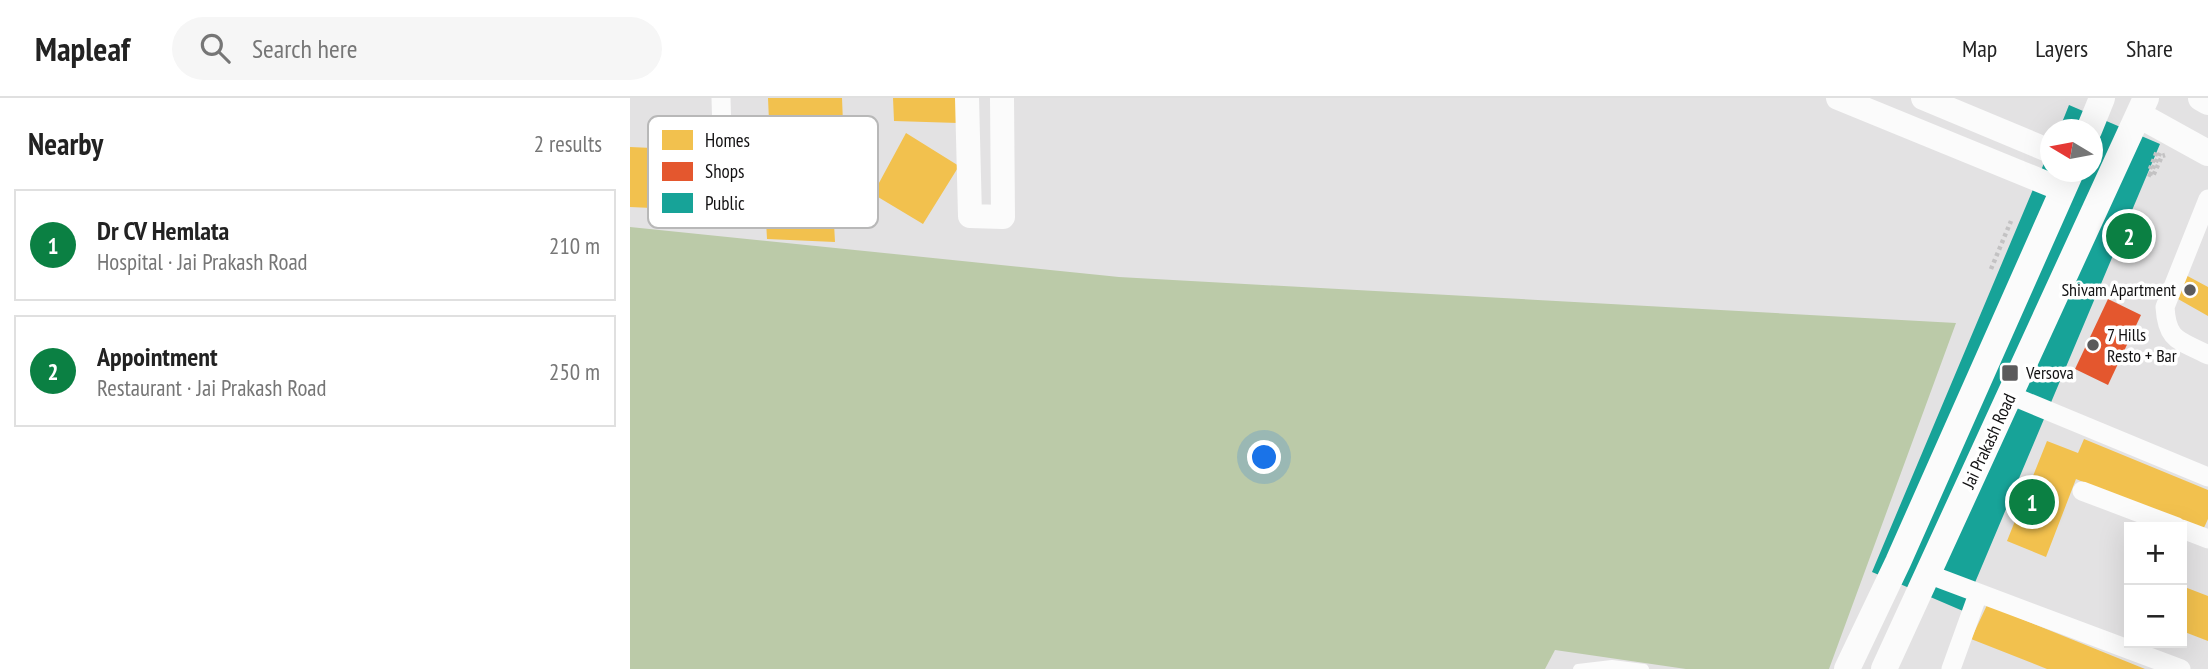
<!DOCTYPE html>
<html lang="en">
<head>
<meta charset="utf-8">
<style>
	body { margin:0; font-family:"PT Sans Narrow",sans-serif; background:#f6f6f6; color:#222 }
	.controls { position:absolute; right:21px; bottom:21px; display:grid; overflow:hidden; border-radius:0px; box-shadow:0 7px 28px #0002 }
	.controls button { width:63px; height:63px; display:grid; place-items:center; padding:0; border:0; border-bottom:2px solid #e0e0e0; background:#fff; color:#222; font:35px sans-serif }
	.compass { position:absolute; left:1410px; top:21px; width:63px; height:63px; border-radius:50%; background:#fff; box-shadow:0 7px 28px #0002; rotate:280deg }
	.you { position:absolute; left:635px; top:360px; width:24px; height:24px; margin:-18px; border:5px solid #fff; border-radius:50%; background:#1a73e8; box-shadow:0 0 0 10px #1a73e833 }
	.badge { display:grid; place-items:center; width:46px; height:46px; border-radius:50%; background:#0b8043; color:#fff; font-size:23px; font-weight:700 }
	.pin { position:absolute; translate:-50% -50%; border:4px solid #fff; box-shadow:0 2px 7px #0006 }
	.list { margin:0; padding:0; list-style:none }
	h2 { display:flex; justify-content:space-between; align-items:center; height:91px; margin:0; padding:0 28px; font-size:30px }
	h2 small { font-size:23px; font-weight:400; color:#767676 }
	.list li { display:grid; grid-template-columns:46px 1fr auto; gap:21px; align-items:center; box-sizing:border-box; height:112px; margin:0 14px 14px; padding:0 14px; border:2px solid #e0e0e0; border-radius:0px }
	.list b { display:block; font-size:26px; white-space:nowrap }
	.list p { margin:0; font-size:23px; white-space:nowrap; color:#767676 }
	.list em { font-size:23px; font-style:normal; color:#767676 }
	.icon { flex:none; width:38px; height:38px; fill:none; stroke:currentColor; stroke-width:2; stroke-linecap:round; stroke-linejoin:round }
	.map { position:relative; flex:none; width:1578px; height:571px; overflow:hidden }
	header { display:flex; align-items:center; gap:42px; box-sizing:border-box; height:98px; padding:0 35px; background:#fff; border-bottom:2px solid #e0e0e0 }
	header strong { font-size:33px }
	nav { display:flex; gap:38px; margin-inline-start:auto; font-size:24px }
	.search { width:490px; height:63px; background:#f6f6f6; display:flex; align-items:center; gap:18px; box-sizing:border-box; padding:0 24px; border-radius:38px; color:#767676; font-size:26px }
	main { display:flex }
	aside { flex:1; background:#fff }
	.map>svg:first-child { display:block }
	.forest { fill:#bbcaa8 }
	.homes { fill:#f2c14e }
	.shops { fill:#e4572e }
	.public { fill:#17a398 }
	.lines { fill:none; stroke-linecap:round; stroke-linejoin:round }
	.path { stroke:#c3c2c3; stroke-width:4.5; stroke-dasharray:3.5 3.5; stroke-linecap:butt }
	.service { stroke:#fbfbfb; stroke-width:10 }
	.minor { stroke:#fbfbfb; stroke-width:19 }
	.tertiary { stroke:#fbfbfb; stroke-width:24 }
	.secondary { stroke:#fbfbfb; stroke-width:26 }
	.poi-dot { fill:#5b5a5b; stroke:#fff; stroke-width:2.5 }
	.labels { text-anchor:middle; stroke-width:7; stroke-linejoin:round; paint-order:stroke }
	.poi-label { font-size:18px; fill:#121112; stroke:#fff; text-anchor:start }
	.street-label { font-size:18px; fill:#121112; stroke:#fff }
	.key { fill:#fff; stroke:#b8b8b8; stroke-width:2 }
	.key-label { font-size:19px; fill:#121112 }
</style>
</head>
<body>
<header>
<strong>Mapleaf</strong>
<div class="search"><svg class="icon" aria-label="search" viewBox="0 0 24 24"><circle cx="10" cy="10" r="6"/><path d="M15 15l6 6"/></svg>Search here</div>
<nav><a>Map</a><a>Layers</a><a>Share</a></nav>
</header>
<main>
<aside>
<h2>Nearby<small>2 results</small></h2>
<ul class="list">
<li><span class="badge">1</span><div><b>Dr CV Hemlata</b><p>Hospital · Jai Prakash Road</p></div><em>210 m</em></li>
<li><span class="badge">2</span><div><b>Appointment</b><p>Restaurant · Jai Prakash Road</p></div><em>250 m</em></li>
</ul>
</aside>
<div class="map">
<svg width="1578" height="571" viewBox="0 0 1578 571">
	<rect width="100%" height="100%" fill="#e3e2e3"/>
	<!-- forest -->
	<path class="forest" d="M0 129 489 179 1326 225 1199 571H1056L925 552 915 571H0Z"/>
	<!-- homes -->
	<path class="homes" d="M138 0H212L213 25 139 23Z
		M263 0H327L328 25 264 23Z
		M276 35 329 68 293 126 243 96Z
		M0 49 67 52 70 123 45 122 44 111 0 109Z
		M132 51 200 52 205 144 137 141Z
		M1550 174 1578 189V218L1541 197Z
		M1454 341 1578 392V421L1572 434 1446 381 1416 459 1377 443 1417 343 1448 355Z
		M1552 488 1578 498V543L1552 533Z
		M1357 507 1515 571H1417L1341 541Z"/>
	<!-- shops -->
	<path class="shops" d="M1478 201 1511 217 1478 287 1445 271Z"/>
	<!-- public -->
	<path class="public" d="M1439 7 1530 46 1333 513 1242 474 1420 51V74H1462V32H1429Z"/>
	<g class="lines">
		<!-- path -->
		<path class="path" d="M1520 71 1527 53
			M1518 76 1523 78 1532 58 1535 57
			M1520 77 1530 55
			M1361 171 1381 123"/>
		<!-- service -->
		<path class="service" d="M948 571 982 567 1014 571"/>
		<!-- minor -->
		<path class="minor" d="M91 0 94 105
			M1578 101 1535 209C1537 244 1550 242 1578 257
			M1380 297 1578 379
			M1452 393 1547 429
			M1552 431 1578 441
			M1298 476 1551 571
			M1321 571 1348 496"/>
		<!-- tertiary -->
		<path class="tertiary" d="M337 0 340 118 373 119 372 0
			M1208 0 1433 92
			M1293 0 1420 53"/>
		<!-- secondary -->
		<path class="secondary" d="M1571 0 1578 4
			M1509 17 1578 55
			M1459 32 1472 0
			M1217 571 1268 464 1441 74
			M1254 571 1516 0"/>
	</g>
	<!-- markers -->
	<g class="poi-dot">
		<circle cx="1560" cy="192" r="7"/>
		<circle cx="1463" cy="247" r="7"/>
		<rect x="1371" y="266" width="18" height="18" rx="3.5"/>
	</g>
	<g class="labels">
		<!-- poi labels -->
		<g class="poi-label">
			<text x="1546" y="198" text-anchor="end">Shivam Apartment</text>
			<text x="1477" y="243">7 Hills<tspan x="1477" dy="21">Resto + Bar</tspan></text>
			<text x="1396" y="281">Versova</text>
		</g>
		<!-- street labels -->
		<g class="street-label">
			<text transform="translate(1359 343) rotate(-65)" y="6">Jai Prakash Road</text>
		</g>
	</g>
	<!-- legend -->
	<rect x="18" y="18" width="230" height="112" rx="10" class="key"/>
	<rect x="32" y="32" width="31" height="20" fill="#f2c14e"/>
	<rect x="32" y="64" width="31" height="19" fill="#e4572e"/>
	<rect x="32" y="95" width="31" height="20" fill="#17a398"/>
	<g class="key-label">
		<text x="75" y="49">Homes</text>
		<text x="75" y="80">Shops</text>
		<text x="75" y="112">Public</text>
	</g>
</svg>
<div class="controls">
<button>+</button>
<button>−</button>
</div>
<svg class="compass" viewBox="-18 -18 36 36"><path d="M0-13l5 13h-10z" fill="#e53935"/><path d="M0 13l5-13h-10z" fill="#767676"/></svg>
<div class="you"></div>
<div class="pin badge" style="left:1402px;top:404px">1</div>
<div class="pin badge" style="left:1499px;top:138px">2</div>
</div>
</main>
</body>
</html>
